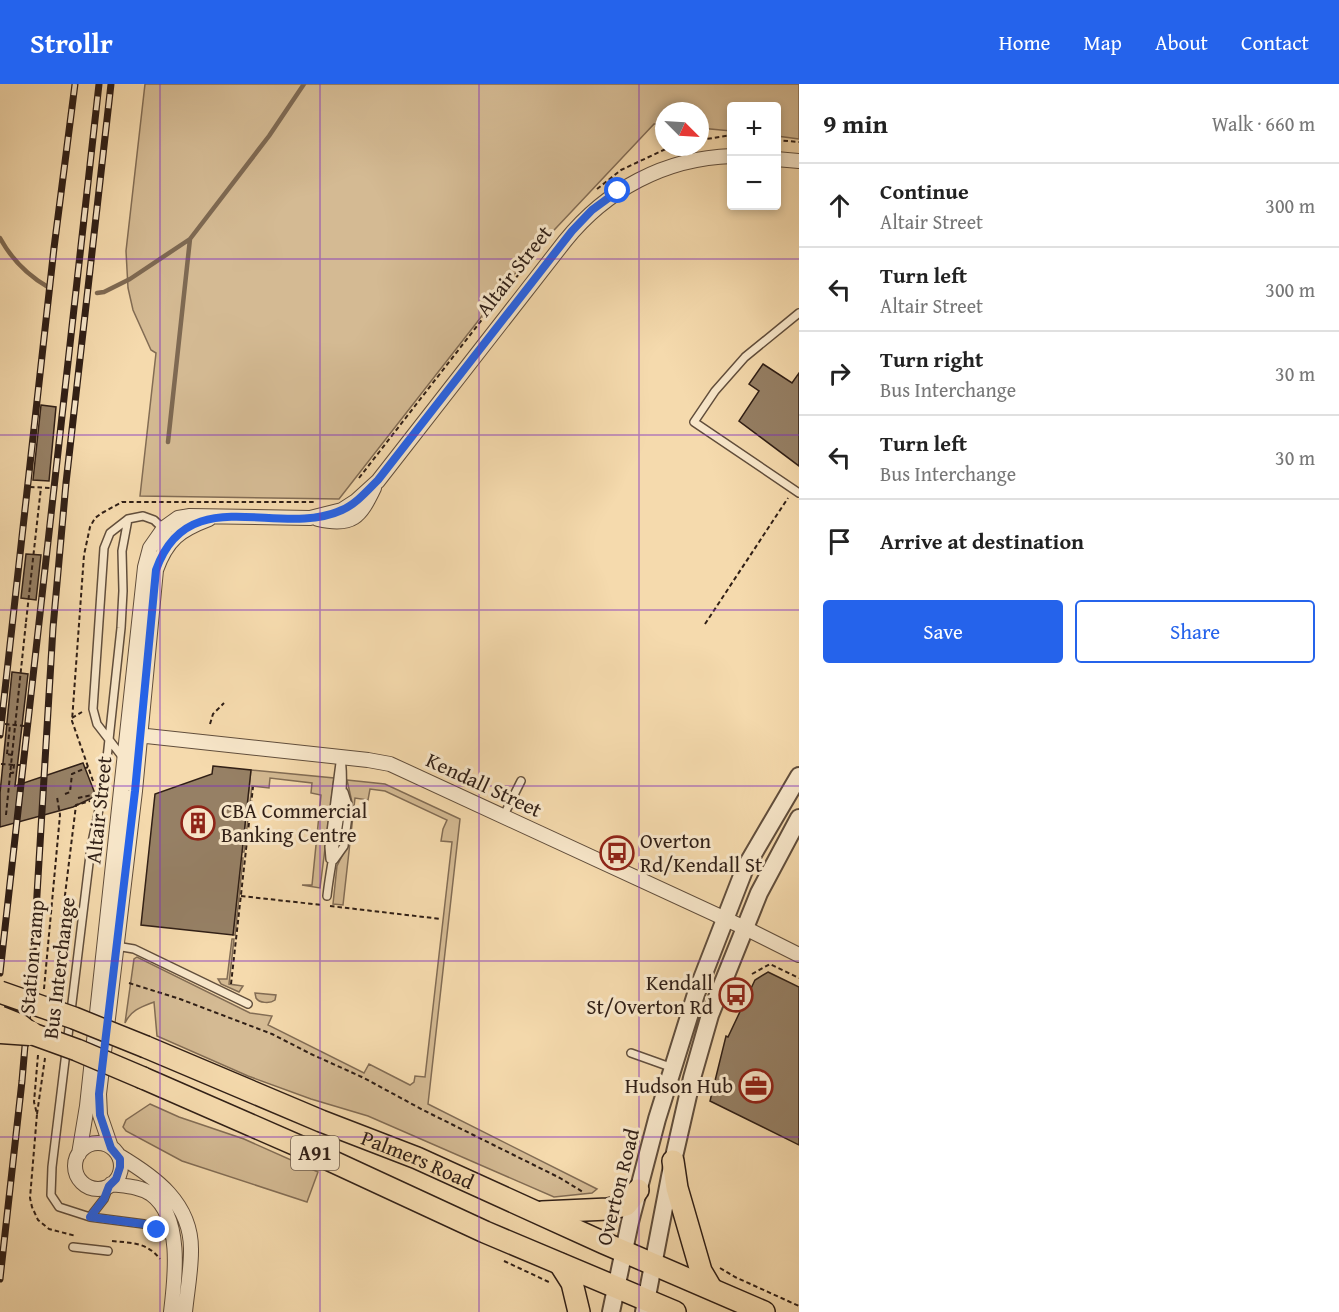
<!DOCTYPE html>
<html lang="en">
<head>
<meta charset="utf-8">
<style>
	body { margin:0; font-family:"Gentium Book Plus",serif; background:#f6f6f6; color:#222 }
	.controls { position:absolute; right:18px; top:18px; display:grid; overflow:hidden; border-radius:6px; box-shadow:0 3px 9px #0003 }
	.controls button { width:54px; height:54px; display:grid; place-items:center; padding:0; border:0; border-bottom:2px solid #e0e0e0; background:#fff; color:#222; font:30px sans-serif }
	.compass { position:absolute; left:655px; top:18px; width:54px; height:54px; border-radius:50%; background:#fff; box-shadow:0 3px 9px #0003; rotate:114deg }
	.stop { position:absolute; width:18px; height:18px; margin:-14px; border:4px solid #2563eb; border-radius:50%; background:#fff }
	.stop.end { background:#2563eb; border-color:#fff; box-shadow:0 2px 6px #0008 }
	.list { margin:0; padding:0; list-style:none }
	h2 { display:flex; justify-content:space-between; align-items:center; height:78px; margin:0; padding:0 24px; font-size:26px }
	h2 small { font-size:20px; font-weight:400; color:#767676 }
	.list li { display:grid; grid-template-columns:39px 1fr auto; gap:18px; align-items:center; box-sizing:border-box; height:84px; padding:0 24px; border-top:2px solid #e0e0e0 }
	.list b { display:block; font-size:22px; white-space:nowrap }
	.list p { margin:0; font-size:20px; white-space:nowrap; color:#767676 }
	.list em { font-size:20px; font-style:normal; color:#767676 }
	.actions { display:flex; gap:12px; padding:18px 24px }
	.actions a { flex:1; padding:14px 0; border:2px solid #2563eb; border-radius:6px; text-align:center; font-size:21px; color:#2563eb }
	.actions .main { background:#2563eb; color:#fff }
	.icon { flex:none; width:33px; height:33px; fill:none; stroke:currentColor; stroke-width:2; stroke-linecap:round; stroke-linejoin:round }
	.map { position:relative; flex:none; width:799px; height:1228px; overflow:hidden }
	header { display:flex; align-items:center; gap:36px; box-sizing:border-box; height:84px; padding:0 30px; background:#2563eb; color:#fff }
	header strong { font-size:28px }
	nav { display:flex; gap:33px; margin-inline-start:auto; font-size:21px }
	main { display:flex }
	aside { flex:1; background:#fff }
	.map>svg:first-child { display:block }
	.green { fill:#d4ba93; stroke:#826c54; stroke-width:1.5 }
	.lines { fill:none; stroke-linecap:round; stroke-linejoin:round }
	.stream { stroke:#7e6952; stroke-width:4.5 }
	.building { fill:#968065; stroke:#301f16; stroke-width:1.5 }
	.service-casing { stroke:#614e3c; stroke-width:10 }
	.minor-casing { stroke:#614e3c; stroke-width:16 }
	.tertiary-casing { stroke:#614e3c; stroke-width:20 }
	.trunk-casing { stroke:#301f16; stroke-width:24 }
	.path { stroke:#301f16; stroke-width:2; stroke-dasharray:4.5 3; stroke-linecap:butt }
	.service { stroke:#f8e7ca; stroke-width:7 }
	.minor { stroke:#f8e7ca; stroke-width:14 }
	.tertiary { stroke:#f8e7ca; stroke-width:16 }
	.trunk { stroke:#f5daad; stroke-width:21 }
	.rail-casing { stroke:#301f16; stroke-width:7 }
	.rail { stroke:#f8e7ca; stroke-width:4.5; stroke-dasharray:14; stroke-linecap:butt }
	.trunk-bridge-casing { stroke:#301f16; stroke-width:24; stroke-linecap:butt }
	.motorway-bridge-casing { stroke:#301f16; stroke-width:27; stroke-linecap:butt }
	.path-bridge { stroke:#301f16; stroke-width:2; stroke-dasharray:4.5 3; stroke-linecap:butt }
	.trunk-bridge { stroke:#f5daad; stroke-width:21 }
	.motorway-bridge { stroke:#f5daad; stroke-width:24 }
	.route { stroke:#2563eb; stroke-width:8 }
	.grid { fill:none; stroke:#7b2cbf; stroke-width:1.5; stroke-opacity:0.55 }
	.labels { text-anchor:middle; stroke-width:6; stroke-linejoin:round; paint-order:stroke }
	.shield { fill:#f8e7ca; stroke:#6c5b4c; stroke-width:1.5 }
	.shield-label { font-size:20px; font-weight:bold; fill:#301f16 }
	.street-label { font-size:21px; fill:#301f16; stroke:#f8e7ca }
	.poi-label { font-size:21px; fill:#301f16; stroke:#f8e7ca; text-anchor:start }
</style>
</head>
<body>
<header>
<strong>Strollr</strong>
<nav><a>Home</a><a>Map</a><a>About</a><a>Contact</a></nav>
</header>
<main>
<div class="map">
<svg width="799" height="1228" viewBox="0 0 799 1228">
	<rect width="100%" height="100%" fill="#f5daad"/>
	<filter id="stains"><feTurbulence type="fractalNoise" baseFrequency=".00333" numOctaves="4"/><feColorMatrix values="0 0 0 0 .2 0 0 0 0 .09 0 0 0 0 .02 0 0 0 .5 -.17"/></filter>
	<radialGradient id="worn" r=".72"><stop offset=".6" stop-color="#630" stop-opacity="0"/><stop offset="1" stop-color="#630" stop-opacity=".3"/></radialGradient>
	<!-- green -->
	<path class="green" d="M145 0H799V55L777 52 776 22H732L731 47 700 44V27H664V40H654L524 178 339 415 140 412 156 269 151 266 133 226 128 204 126 167Z
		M251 686 334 694 320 804 302 801H312L321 711 311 709 312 699 270 694 269 704 252 702 244 768H242Z
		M347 696 385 700 460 735 428 1020 597 1105 592 1109 554 1113 368 1032 311 1015 248 992 157 952 154 918C141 923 131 926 125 939L134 875 137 873 250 929 272 932 268 941 364 989 369 980 410 1001 414 998 415 992 425 993 452 758 441 757 443 745 447 736 385 707 370 705 368 716 355 714 343 821 333 820 337 782 347 762 352 718Z
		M241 774H243L235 851H233Z
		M232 855H234L229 900 243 902 239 908 221 900 218 895H227Z
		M255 909 276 911 275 916C270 920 259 919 256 914Z
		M150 1020 179 1033 244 1055 318 1088 307 1118 182 1077 126 1047 123 1043 126 1036Z"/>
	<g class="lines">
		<!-- stream -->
		<path class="stream" d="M0 154C12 176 27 191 48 203
			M97 209 104 208 130 195 190 155 269 52 304 0
			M168 358 190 155"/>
	</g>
	<!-- building -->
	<path class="building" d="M763 280 792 299 799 289V382L739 337 759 307 749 300Z
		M41 321 56 323 49 397 33 396Z
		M26 470 41 471 36 516 21 514Z
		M12 588 28 590 15 702 83 679 96 712 73 723 0 743V709Z
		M213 682 251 686 233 851 141 841 155 710 212 690Z
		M768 888 799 903V1061L710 1017 726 952 728 953 755 896Z"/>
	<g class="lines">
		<defs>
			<path id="service" d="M799 229 745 273 715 307 694 338 799 409
				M128 435 122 467 123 507 121 544 104 702 91 763 52 1083 51 1111 59 1123 90 1133 144 1140 172 1153
				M124 675 97 640 93 625 104 464 110 449 128 435 143 432 154 436 173 454
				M503 733 521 697
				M330 775 329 763 340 679
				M334 776 344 762 349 724 344 708
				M327 812C332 766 347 720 341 673
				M116 862 134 865 248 920
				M631 969 673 984
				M90 1133 104 1115 109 1102
				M73 1163 108 1167"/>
			<path id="minor" d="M776 75 799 77
				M318 435C353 443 360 433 374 404
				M128 650 368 676 390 680 745 844 799 871
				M75 1082a23 23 0 1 1 46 0a23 23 0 1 1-46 0Z
				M111 1063 100 1031 99 1010 135 707 156 486C167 455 180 446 209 435
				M79 1070 87 1022 145 483 150 464 164 444 178 434 190 432 310 434 342 426 356 417 378 397 565 157C606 106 665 74 732 72
				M118 1071C155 1093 192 1119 191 1167 191 1187 187 1208 185 1228
				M111 1100C124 1102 139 1102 151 1110 183 1133 175 1195 171 1228"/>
			<path id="tertiary" d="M611 1228 630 1138 657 1035 696 910 745 784 799 692
				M644 1228 673 1077 692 994 710 931 759 809 799 734"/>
			<g id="trunk">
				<path id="s1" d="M146 963 321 1037 417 1074 604 1159 764 1228"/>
				<path d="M143 994 310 1067 485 1148 675 1228"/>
				<path d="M673 1077 677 1104 701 1187 711 1204"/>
				<path d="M542 1128 608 1125 626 1121 638 1106"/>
				<path d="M560 1180 572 1199 579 1228"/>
			</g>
		</defs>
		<!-- service casing -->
		<use href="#service" class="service-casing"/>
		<!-- minor casing -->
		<use href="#minor" class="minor-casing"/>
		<!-- tertiary casing -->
		<use href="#tertiary" class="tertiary-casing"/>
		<!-- trunk casing -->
		<use href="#trunk" class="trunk-casing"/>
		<!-- path -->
		<path class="path" d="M700 56 732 51
			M776 56 799 58
			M597 105 621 86 670 63
			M359 394 498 215 540 165
			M30 403 51 404
			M26 538 41 403
			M705 540 788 414
			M72 634 82 628
			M5 640 25 642
			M210 640 213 630 224 619
			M7 670 10 641
			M1 680 14 681
			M10 689H13L14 681H20
			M93 697 72 637 84 471 90 443 95 434 102 429 122 418H314
			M65 710 70 708 72 690 88 683
			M78 714 92 711
			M241 812 322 821
			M330 822 441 835
			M752 890 770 880 799 894
			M129 899 180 915 272 950 311 970 364 994 423 1026 560 1094 583 1108
			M231 900 253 703
			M44 905 60 731 57 713
			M53 909 76 721 90 717
			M38 971 34 1018 37 1030 30 1114 32 1123 38 1136 49 1145 76 1152
			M37 1030 45 974
			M112 1157C131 1159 147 1158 160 1175
			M504 1177 551 1199
			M720 1184 735 1193 799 1222"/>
		<!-- service -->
		<use href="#service" class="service"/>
		<!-- minor -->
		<use href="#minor" class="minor"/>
		<!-- tertiary -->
		<use href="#tertiary" class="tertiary"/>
		<!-- trunk -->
		<use href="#trunk" class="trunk"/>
		<defs>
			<path id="rail" d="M0 651 54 164 75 0
				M0 889 99 0
				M0 1195 22 997 35 844 53 544 66 399 111 0"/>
		</defs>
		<!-- rail casing -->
		<use href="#rail" class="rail-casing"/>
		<!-- rail -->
		<use href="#rail" class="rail"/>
		<defs>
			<path id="trunk-bridge" d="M0 908 74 934 146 963
				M0 933 20 941 30 949 77 966 143 994"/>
			<path id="motorway-bridge" d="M0 947 30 949"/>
		</defs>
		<!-- trunk-bridge casing -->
		<use href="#trunk-bridge" class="trunk-bridge-casing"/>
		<!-- motorway-bridge casing -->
		<use href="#motorway-bridge" class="motorway-bridge-casing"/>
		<!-- path-bridge -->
		<path class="path-bridge" d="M12 671 26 538
			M6 731 12 671 7 670"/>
		<!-- trunk-bridge -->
		<use href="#trunk-bridge" class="trunk-bridge"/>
		<!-- motorway-bridge -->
		<use href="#motorway-bridge" class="motorway-bridge"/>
	</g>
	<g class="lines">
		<!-- route -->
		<path class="route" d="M157 1146 144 1140 90 1133 104 1115 109 1102 116 1095 120 1083V1075L111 1064 100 1031 99 1010 135 707 156 486C188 395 279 455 342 426 356 420 367 407 378 396L572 147 592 126 618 107"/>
	</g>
	<!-- grid -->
	<path class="grid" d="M160 0V1228M320 0V1228M479 0V1228M639 0V1228M0 175H799M0 351H799M0 526H799M0 702H799M0 877H799M0 1053H799"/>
	<!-- icons -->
	<defs>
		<symbol id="building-ring" viewBox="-11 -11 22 22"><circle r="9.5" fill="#f8e7ca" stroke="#8f2418" stroke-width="1.5"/><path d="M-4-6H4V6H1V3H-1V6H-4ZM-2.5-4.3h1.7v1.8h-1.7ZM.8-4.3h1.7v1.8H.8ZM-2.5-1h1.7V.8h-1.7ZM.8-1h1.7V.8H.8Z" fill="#8f2418"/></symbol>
		<symbol id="bus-ring" viewBox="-11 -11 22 22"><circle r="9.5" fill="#f8e7ca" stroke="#8f2418" stroke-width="1.5"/><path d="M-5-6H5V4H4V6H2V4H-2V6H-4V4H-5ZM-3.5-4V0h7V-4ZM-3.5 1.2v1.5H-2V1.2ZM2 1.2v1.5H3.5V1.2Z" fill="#8f2418"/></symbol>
		<symbol id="office-ring" viewBox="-11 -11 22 22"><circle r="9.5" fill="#f8e7ca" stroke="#8f2418" stroke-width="1.5"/><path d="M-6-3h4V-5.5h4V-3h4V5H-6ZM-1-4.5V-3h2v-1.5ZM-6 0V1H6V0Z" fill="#8f2418"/></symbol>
	</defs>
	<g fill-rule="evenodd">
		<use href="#building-ring" x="179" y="720" width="38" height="38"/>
		<use href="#bus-ring" x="598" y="750" width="38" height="38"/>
		<use href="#bus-ring" x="717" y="892" width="38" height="38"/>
		<use href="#office-ring" x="737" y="983" width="38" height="38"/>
	</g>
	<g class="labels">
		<!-- shield labels -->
		<rect class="shield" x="291" y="1052" width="48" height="34" rx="4.5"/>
		<g class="shield-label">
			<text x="315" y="1076">A91</text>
		</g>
		<!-- street labels -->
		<g class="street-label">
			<text transform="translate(514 187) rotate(-52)" y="7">Altair Street</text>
			<text transform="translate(484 701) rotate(25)" y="7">Kendall Street</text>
			<text transform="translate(99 726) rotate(-84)" y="7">Altair Street</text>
			<text transform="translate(32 873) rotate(-85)" y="7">Station ramp</text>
			<text transform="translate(59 884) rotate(-83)" y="7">Bus Interchange</text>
			<text dy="7" stroke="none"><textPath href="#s1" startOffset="294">Palmers Road</textPath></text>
			<text transform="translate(618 1103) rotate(-76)" y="7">Overton Road</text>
		</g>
		<!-- poi labels -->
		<g class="poi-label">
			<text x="221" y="734">CBA Commercial<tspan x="221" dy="24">Banking Centre</tspan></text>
			<text x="640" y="764">Overton<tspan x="640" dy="24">Rd/Kendall St</tspan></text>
			<text x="713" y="906" text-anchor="end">Kendall<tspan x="713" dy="24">St/Overton Rd</tspan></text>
			<text x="733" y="1009" text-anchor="end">Hudson Hub</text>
		</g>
	</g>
	<rect width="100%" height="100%" filter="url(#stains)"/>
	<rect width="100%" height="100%" fill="url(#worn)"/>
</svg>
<div class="controls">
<button>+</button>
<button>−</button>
</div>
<svg class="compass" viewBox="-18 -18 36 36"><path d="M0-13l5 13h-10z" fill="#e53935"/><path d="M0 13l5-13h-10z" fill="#767676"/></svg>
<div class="stop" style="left:618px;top:107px"></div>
<div class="stop end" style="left:157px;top:1146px"></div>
</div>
<aside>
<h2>9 min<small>Walk · 660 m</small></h2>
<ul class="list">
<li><svg class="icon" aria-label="ahead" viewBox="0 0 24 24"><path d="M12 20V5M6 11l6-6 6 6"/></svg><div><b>Continue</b><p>Altair Street</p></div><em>300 m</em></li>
<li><svg class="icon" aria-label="left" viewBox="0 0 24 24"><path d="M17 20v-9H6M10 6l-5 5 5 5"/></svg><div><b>Turn left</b><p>Altair Street</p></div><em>300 m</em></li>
<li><svg class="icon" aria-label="right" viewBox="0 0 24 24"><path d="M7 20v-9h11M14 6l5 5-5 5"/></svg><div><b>Turn right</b><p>Bus Interchange</p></div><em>30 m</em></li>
<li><svg class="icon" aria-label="left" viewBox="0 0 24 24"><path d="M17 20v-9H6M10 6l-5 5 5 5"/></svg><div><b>Turn left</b><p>Bus Interchange</p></div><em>30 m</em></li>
<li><svg class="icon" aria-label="arrive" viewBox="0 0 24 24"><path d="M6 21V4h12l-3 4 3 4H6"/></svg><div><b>Arrive at destination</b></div></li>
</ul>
<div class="actions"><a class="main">Save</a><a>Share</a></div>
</aside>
</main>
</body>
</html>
